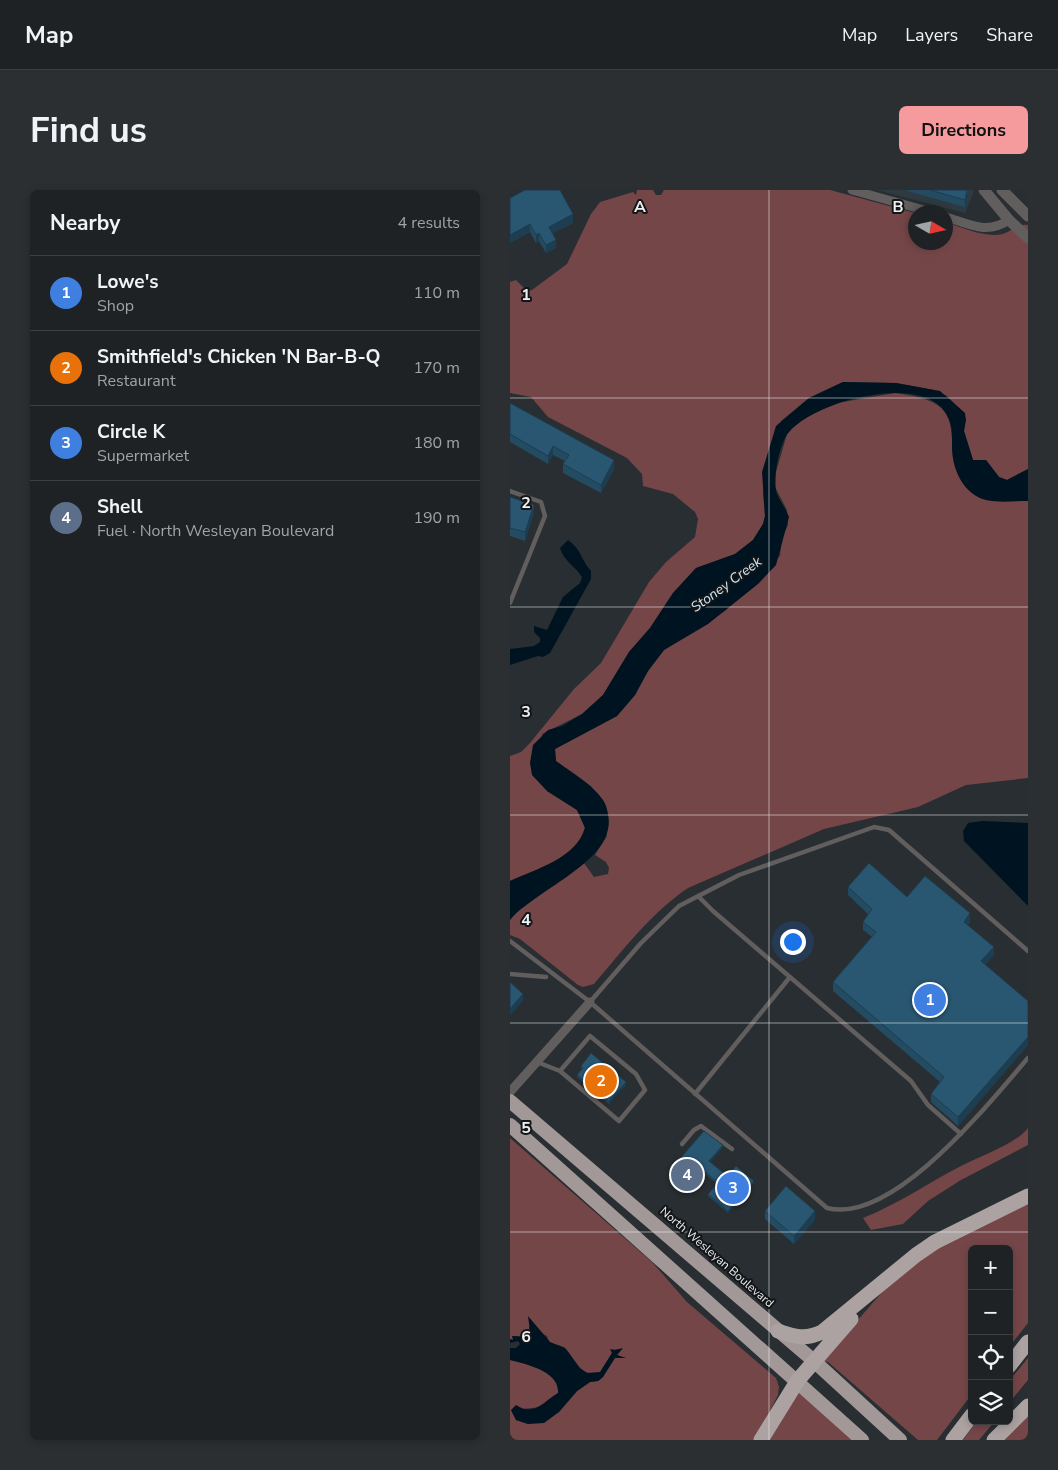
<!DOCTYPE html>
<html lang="en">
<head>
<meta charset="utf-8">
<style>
	body { margin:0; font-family:"Nunito Sans",sans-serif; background:#2b2f32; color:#f1f3f6 }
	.controls { position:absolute; right:15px; bottom:15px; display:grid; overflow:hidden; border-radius:8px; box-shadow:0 2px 8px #0003 }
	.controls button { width:45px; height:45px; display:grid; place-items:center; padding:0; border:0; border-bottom:1px solid #3c3f42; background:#1e2225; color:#f1f3f6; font:25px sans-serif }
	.compass { position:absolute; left:398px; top:15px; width:45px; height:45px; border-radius:50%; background:#1e2225; box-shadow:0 2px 8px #0003; rotate:99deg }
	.you { position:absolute; left:282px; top:751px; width:18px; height:18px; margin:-12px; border:4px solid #fff; border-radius:50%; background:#1a73e8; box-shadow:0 0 0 8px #1a73e833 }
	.badge { display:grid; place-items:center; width:32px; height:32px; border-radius:50%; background:#f59b9d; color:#fff; font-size:16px; font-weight:700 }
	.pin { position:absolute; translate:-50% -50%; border:2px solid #fff; box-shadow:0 1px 5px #0006 }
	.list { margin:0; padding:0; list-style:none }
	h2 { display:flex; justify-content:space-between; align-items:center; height:65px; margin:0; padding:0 20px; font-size:21px }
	h2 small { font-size:16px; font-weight:400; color:#a1a4a7 }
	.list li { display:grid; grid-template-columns:32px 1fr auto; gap:15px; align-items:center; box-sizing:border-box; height:75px; padding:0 20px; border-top:1px solid #3c3f42 }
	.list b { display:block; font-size:19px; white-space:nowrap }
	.list p { margin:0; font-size:16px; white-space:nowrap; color:#a1a4a7 }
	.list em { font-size:16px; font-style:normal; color:#a1a4a7 }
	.icon { flex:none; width:28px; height:28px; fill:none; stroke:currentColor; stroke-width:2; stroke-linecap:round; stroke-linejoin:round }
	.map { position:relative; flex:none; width:518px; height:1250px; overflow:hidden; border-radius:8px }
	header { display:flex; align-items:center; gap:30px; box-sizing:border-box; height:70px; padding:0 25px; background:#1e2225; border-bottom:1px solid #3c3f42 }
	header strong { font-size:24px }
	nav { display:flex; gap:28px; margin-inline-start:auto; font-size:18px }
	.intro { display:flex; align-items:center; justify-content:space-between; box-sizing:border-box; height:120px; padding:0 30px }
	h1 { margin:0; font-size:35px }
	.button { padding:12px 22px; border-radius:8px; background:#f59b9d; color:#111; font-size:18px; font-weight:700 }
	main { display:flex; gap:30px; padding:0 30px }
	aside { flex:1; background:#1e2225; border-radius:8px; box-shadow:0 2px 8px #0003 }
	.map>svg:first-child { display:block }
	.built { fill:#2e3a41 }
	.green { fill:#754648 }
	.water { fill:#001320 }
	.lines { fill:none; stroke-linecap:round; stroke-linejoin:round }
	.service { stroke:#625e5e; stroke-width:4.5 }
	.minor { stroke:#625e5e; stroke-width:9 }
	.tertiary { stroke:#625e5e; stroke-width:11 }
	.trunk { stroke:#a29898; stroke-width:14 }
	.motorway { stroke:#aca2a2; stroke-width:15 }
	.wall { fill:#234b62 }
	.shaded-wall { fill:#1d3d50 }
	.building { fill:#295772; stroke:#1d3d50 }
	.grid { fill:none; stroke:#edf1f3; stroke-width:1; stroke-opacity:0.55 }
	.labels { text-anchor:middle; stroke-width:4; stroke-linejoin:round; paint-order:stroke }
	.street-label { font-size:12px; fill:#edf1f3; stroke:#131517 }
	.water-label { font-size:14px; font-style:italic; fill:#cde9fb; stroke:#131517 }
	.grid-label { font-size:16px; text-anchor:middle; font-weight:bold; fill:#edf1f3; stroke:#131517; stroke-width:4; stroke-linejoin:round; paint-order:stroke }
</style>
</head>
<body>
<header>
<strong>Map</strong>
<nav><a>Map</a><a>Layers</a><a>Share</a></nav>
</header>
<div class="intro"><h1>Find us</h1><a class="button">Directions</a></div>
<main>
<aside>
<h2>Nearby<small>4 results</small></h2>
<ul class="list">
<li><span class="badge" style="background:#3f7fe0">1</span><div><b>Lowe's</b><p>Shop</p></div><em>110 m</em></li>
<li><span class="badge" style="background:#e8710a">2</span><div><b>Smithfield's Chicken 'N Bar-B-Q</b><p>Restaurant</p></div><em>170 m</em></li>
<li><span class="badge" style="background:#3f7fe0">3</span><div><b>Circle K</b><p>Supermarket</p></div><em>180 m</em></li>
<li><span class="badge" style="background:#5c6f8a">4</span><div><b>Shell</b><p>Fuel · North Wesleyan Boulevard</p></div><em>190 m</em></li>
</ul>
</aside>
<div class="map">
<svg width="518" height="1250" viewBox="0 0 518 1250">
	<rect width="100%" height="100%" fill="#282e31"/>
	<!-- built -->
	<path class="built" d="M367 0H462L464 2 455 23Z"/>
	<!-- green -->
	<path class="green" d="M127 0H143L146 5H151L154 0H320L405 23 406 52H436V32C453 38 475 48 493 44 502 41 508 33 518 35V279L497 290 489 287 476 270H463L454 241 455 224 437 206 424 200 386 193 333 192 299 208 271 231 253 303 255 326 253 334 243 350 225 364 186 378 163 403 140 438 119 462 93 505 72 524 32 544 37 601 67 620 75 637C67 668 26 679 0 691V566L11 562 20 553 64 499 91 473 139 392 156 372 185 347 188 329 185 322 163 304 133 296 132 284 117 268 38 227 21 207 0 203V92L6 90 17 101 22 100 57 74 81 24 90 12 123 2 126 5Z
		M385 203C425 209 444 214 442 259L485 311H518V588L456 595 408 617 314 639 178 698C141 723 113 760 84 794L73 797 68 795 10 749 0 745V730L7 722 74 673 84 687 98 684 99 678 96 672 85 665 97 646 82 597 46 571 45 559 107 526 125 505 138 481 154 460 215 421 270 366 272 348 278 335 277 320 265 297 266 282 277 244 290 230 327 213Z
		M518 938V955L451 990 418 1011 393 1034 361 1040 353 1028C388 1014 418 993 451 976 470 966 506 954 518 938Z
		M0 948 142 1072 177 1112 266 1188 269 1197 268 1205 245 1250H0V1170C16 1174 50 1180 48 1203L32 1217 1 1220 6 1230 18 1234 49 1222 67 1201 80 1192 88 1191 93 1187 105 1167 114 1168 107 1165 112 1159 101 1160 102 1163 90 1183C66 1186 68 1171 55 1158 51 1155 44 1155 39 1152L37 1146 19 1137 18 1147 3 1146 4 1150 0 1149Z
		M518 1010V1133L499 1157V1059H462V1204L427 1250H408L318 1172 312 1171 374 1100 431 1053Z
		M518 1168V1190L499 1213V1191Z
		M289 1199 345 1250H257Z
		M518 1222V1250H495Z
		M467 1231H485L469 1250H453Z"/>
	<!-- water -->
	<path class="water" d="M333 192 386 193 430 201 455 223 456 230 454 241 463 270H476L489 287 497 290 518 279V311C505 311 489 313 476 310 453 304 442 279 442 257 442 241 443 231 432 218 402 185 304 212 279 242 269 253 262 291 267 304 270 312 276 319 279 327L266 375 248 394 198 434 154 460 138 481 125 505 107 526 45 559 46 571C62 583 81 593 93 610 96 614 97 619 98 624 108 671 25 699 0 730V691C26 679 67 668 75 638L67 620 37 601 22 585 20 573 23 555 38 540 52 536 72 524 93 505 119 462 140 438 163 403 186 378 225 364 243 350 253 334 255 326 252 282 266 236 299 208Z
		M58 350C71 359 71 370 81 381V389L40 463 33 467 28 466 0 475V459L24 456 30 452V448L24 442V436L37 440 53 407 70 393 72 387C65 376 53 370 50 358Z
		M472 631 518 633V716L454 651 453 641 458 633Z
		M18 1126 40 1152 55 1158 70 1178 77 1183 90 1182 102 1163 100 1159 105 1160 113 1158 107 1165 116 1168H105L93 1187 88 1191 80 1192 67 1201 49 1222 34 1233 18 1234 6 1230 1 1220 6 1215C24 1227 33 1212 48 1203 50 1181 15 1174 0 1170V1158H6L10 1154 8 1151 0 1153V1149L3 1150 2 1146 18 1147 20 1141Z"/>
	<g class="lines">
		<!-- service -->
		<path class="service" d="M0 301 31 312 35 326 0 413
			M188 706 203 721 401 891 418 915 451 944
			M0 751 80 812 317 1018C383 1035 479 913 518 868
			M0 784 36 787
			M80 812 131 753 169 716 229 685 364 637 379 640 518 761
			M27 872 50 881 109 931 135 900 126 884 80 846 50 881
			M185 904 280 787
			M172 954 184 940 191 936 222 959"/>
		<!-- minor -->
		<path class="minor" d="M342 0 421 22
			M436 27C459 34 477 45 499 30
			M0 902 80 812"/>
		<!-- tertiary -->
		<path class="tertiary" d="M474 0 499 30 518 48
			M492 0 518 26"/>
		<!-- trunk -->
		<path class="trunk" d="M0 911 304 1171 390 1250
			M0 935 352 1250"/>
		<!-- motorway -->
		<path class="motorway" d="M268 1141C285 1147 295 1150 312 1142L406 1065 425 1052 518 1006
			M499 1176 518 1152
			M251 1250 288 1190 341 1129
			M443 1250 462 1225
			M484 1250 518 1216"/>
	</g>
	<!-- wall -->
	<path class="wall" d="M397 0H458V6L455 17 397 1Z
		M0 8 63 33 43 43 46 58 36 63 29 51 26 53 20 42 0 53Z
		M0 213 104 279 91 303 53 283V274L55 271 43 265 38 274 0 252Z
		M0 307 24 323 15 351 0 346Z
		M338 697 397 707 460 732 458 735 484 765 475 775 518 811V855L448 936 421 912V904L430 892 323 801V792L362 747 353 740V732L358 724 338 705Z
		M71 876 116 895 99 914 67 887V885L72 879 71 878Z
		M213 957 200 972 217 986 244 993 218 1023 198 1006V1004L207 994 192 981 179 996 161 981V979Z
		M255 1021 305 1030 284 1054 255 1029Z"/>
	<!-- shaded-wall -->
	<path class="shaded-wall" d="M457 0 458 6 455 17V10Z
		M63 24V33L39 45V37Z
		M20 34V42L0 53V45Z
		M29 43V51L26 53V45Z
		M46 50V58L36 63V55Z
		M43 256V265L38 274V266Z
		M104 270V279L91 303V295Z
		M24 315V323L15 351V342Z
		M460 723V732L454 740V732Z
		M484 757V765L471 780V771Z
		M13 804V811L0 826V819Z
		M518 847V855L448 936V927Z
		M116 892V895L99 914V912Z
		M213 955V957L199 973V971Z
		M192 979V981L179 996V994Z
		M244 991V993L218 1023V1021Z
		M305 1021V1030L284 1054V1046Z"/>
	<!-- building -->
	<path class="building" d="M15 0H50L63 24 39 37 46 50 36 55 29 43 26 45 20 34 0 45V8Z
		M420 0H457L455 10Z
		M0 213 104 270 91 295 53 274 59 265 43 256 38 266 0 244Z
		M0 307 24 315 15 342 0 338Z
		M359 673 397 707 415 686 460 723 454 732 484 757 471 771 518 811V847L448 927 421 904 434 887 323 792 366 742 353 732 362 719 338 697Z
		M0 792 13 804 0 819Z
		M81 863 116 892 99 912 67 885 73 878 71 876Z
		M194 941 213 955 199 971 217 986 226 976 244 991 218 1021 198 1004 208 993 192 979 179 994 161 979Z
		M276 996 305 1021 284 1046 255 1021Z"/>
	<!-- grid -->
	<path class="grid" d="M259 0V1250M0 208H518M0 417H518M0 625H518M0 833H518M0 1042H518"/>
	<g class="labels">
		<!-- street labels -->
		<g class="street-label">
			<text transform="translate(207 1067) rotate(41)" y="4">North Wesleyan Boulevard</text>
		</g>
		<!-- water labels -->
		<g class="water-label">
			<text transform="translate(216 394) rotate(-36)" y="5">Stoney Creek</text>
		</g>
	</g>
	<g class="grid-label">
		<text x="130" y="22">A</text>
		<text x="388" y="22">B</text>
		<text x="16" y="110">1</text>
		<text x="16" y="318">2</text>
		<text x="16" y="527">3</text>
		<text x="16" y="735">4</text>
		<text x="16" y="943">5</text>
		<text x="16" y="1152">6</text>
	</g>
</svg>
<div class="controls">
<button>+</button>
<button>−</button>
<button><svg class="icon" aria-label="locate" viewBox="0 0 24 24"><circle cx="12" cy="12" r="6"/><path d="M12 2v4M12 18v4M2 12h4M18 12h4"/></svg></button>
<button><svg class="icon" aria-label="layers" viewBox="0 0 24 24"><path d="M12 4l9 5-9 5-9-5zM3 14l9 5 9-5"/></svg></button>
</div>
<svg class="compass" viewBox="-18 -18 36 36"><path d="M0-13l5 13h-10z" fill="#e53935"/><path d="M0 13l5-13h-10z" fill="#a1a4a7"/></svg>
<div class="you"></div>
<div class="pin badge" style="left:420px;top:810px;background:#3f7fe0">1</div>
<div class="pin badge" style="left:91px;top:891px;background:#e8710a">2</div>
<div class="pin badge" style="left:223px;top:998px;background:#3f7fe0">3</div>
<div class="pin badge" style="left:177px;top:985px;background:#5c6f8a">4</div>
</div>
</main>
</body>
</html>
